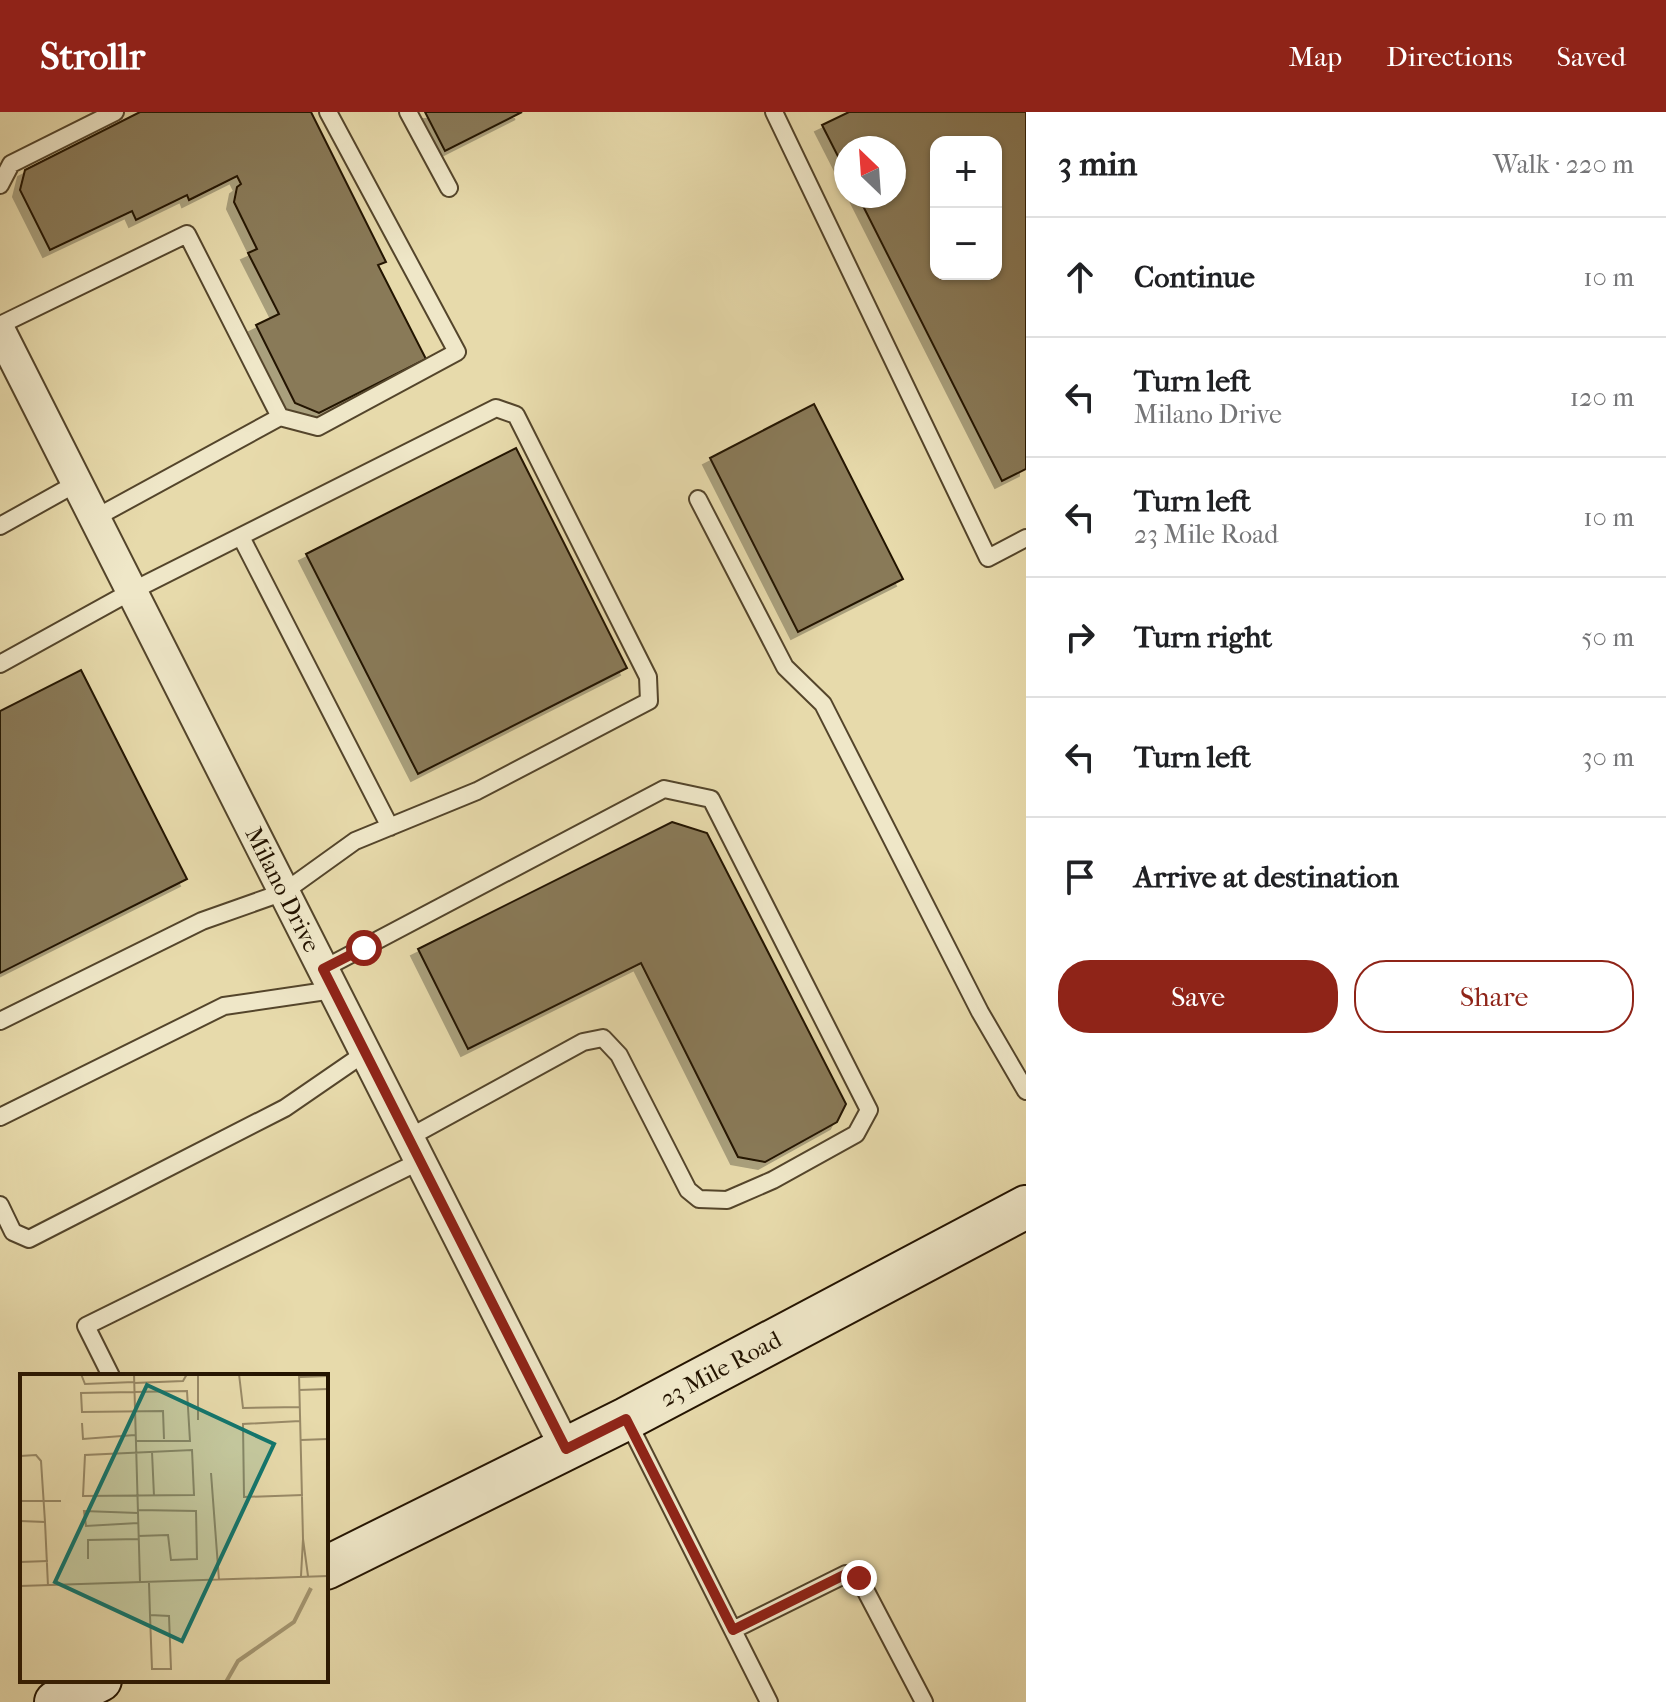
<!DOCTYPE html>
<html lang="en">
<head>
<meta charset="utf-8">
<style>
	body { margin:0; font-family:"IM FELL French Canon",serif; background:#f6f6f6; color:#202124 }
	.controls { position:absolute; right:24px; top:24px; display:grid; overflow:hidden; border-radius:16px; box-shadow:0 2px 6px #0004 }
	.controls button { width:72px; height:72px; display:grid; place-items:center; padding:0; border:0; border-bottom:2px solid #e0e0e0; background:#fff; color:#202124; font:40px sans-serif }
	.compass { position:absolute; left:834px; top:24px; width:72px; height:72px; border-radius:50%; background:#fff; box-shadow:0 2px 6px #0004; rotate:335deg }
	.stop { position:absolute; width:24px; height:24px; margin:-18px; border:6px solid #8f2418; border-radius:50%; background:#fff }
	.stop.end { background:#8f2418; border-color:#fff; box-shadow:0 2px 8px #0008 }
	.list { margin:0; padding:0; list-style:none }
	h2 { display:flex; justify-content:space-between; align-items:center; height:104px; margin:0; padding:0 32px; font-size:34px }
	h2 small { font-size:26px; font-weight:400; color:#757577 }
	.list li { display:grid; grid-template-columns:52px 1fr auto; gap:24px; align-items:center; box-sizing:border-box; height:120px; padding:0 32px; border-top:2px solid #e0e0e0 }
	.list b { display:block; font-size:30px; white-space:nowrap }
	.list p { margin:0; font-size:26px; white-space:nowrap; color:#757577 }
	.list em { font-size:26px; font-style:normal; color:#757577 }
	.actions { display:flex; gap:16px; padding:24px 32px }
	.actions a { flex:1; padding:18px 0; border:2px solid #8f2418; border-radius:32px; text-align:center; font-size:28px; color:#8f2418 }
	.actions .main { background:#8f2418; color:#fff }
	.icon { flex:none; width:44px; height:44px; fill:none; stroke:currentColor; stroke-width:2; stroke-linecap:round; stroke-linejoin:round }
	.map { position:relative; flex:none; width:1026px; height:1590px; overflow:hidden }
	header { display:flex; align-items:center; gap:48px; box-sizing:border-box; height:112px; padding:0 40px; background:#8f2418; color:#fff }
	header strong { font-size:38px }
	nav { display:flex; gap:44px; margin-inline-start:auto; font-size:28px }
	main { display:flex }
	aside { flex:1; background:#fff }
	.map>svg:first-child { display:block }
	.building { fill:#897a59; stroke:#231300; stroke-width:2; fill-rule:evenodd; filter:url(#shadow) }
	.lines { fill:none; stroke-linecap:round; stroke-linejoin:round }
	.service-casing { stroke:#54452b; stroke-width:20 }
	.minor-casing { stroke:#54452b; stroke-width:34 }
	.secondary-casing { stroke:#231300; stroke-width:46 }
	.service { stroke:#efe7c8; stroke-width:16 }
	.minor { stroke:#efe7c8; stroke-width:30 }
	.secondary { stroke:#efe7c8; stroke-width:42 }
	.route { stroke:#8f2418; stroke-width:10 }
	.labels { text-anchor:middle; stroke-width:7; stroke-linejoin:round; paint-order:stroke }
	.street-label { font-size:24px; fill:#231300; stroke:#efe7c8 }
	.inset-river { fill:none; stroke:#a49671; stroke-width:4 }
	.inset-road { fill:none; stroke:#998a67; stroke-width:2 }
	.view { fill:#0f766e; fill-opacity:0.15; stroke:#0f766e; stroke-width:4 }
	.inset-edge { fill:none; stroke:#231300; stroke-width:4 }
</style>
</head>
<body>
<header>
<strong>Strollr</strong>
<nav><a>Map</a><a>Directions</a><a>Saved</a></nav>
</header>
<main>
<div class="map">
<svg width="1026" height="1590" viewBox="0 0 1026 1590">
	<defs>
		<filter id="shadow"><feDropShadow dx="-7" dy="7" stdDeviation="0" flood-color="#0004"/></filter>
	</defs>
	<rect width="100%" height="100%" fill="#e7daab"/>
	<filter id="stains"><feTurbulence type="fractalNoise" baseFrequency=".0025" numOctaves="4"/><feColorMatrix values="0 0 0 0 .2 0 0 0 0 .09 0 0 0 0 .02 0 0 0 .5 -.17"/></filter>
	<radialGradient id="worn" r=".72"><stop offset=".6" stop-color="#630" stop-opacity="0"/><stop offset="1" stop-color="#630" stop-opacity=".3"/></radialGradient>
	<!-- building -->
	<path class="building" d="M140 0H311L386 150 378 153 426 247 319 301 295 291 256 213 279 202 248 141 257 137 234 90 237 75 241 72 237 64 189 88 187 83 136 108 132 99 50 138 20 78 25 58Z
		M425 0H522L445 39Z
		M849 0H1026V357L1002 369 858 84H894V36H846V60L822 13ZM936 30H996V162H936Z
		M814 292 903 467 798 520 710 346Z
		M516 336 627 556 418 662 306 442Z
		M81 558 187 767 0 861V599Z
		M672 710 707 721 846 992 837 1010 765 1050 738 1045 641 851 468 937 418 837Z"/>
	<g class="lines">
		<defs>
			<path id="service" d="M408 0 449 76
				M774 0 988 446 1026 426
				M0 73 11 52 115 0
				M0 213 187 122 280 305
				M698 387 785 555 823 592 980 900 1026 979
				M95 406 280 305 318 315 457 240 328 0
				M0 414 77 371
				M241 425 390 715
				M0 552 132 479 496 296 516 303 648 565 649 589 477 679 355 729 284 780 202 809 0 909
				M323 857 664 677 711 687 869 998 856 1022 773 1068 727 1088 699 1087 688 1078 619 943 603 926 583 930 408 1026
				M0 1005 224 894 333 878
				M0 1093 13 1120 29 1127 285 996 365 941
				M111 1264 86 1214 420 1049
				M627 1308 769 1590
				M733 1518 846 1462 859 1466 924 1590"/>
			<g id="minor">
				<path id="s1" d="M0 219 566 1337"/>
			</g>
			<g id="secondary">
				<path id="s2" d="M326 1456 626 1307 1026 1095"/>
				<path d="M56 1590 100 1568"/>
			</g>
		</defs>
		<!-- service casing -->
		<use href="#service" class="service-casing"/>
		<!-- minor casing -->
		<use href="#minor" class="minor-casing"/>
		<!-- secondary casing -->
		<use href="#secondary" class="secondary-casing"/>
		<!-- service -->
		<use href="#service" class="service"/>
		<!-- minor -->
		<use href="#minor" class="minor"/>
		<!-- secondary -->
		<use href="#secondary" class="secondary"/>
	</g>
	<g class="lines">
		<!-- route -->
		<path class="route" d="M364 836 323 857 566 1337 626 1307 733 1518 846 1462 859 1466"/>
	</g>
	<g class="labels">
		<!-- street labels -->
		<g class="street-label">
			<text dy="8" stroke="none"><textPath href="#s1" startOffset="626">Milano Drive</textPath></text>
			<text dy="8" stroke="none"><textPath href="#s2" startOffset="442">23 Mile Road</textPath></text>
		</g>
	</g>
	<!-- overview -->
	<g transform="translate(20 1262)">
		<rect width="308" height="308" fill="#e7daab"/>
		<path class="inset-river" d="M206 308 218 287 274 248 291 214"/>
		<path class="inset-road" d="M61 0 65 10 114 8M114 0 120 208M178 0V46M219 0 223 34 280 33M279 0 283 165M279 3 308 2M114 9 163 7 167 0M279 16 308 15M280 47 223 50 224 123 283 121M62 49 63 65 115 61M281 66 308 65M115 67H170L167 17 61 19 62 38 143 37 144 65M172 76 174 121 63 122 65 81ZM132 78 134 122M0 82 16 81 21 87 25 148M191 99 199 206M0 127H41M118 136 176 137 177 185 151 186 148 161 118 162M118 139 64 137 66 152 118 149M0 147 25 148 28 212M68 185V166L119 165M0 188 28 187M281 202 283 165 288 202M129 209 130 241 132 295H151L149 242 130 241M0 212 308 202"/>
		<path class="view" d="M127 11 254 70 162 267 35 208Z"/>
		<rect width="308" height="308" class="inset-edge"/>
	</g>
	<rect width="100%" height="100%" filter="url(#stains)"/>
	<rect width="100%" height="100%" fill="url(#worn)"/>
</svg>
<div class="controls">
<button>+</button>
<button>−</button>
</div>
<svg class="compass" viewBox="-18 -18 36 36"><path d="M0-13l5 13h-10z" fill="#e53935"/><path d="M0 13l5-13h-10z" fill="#757577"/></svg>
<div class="stop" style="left:364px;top:836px"></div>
<div class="stop end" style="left:859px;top:1466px"></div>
</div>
<aside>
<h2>3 min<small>Walk · 220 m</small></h2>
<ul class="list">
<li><svg class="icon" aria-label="ahead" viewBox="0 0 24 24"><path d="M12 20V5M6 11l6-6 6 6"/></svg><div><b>Continue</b></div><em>10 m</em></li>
<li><svg class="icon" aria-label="left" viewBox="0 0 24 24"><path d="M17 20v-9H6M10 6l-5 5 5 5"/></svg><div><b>Turn left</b><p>Milano Drive</p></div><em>120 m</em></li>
<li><svg class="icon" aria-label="left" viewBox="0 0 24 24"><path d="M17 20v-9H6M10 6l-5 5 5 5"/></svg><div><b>Turn left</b><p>23 Mile Road</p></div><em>10 m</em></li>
<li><svg class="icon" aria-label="right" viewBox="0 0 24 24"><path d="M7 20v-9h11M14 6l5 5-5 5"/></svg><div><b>Turn right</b></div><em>50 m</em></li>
<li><svg class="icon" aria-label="left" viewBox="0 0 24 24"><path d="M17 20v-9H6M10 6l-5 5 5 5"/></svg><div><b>Turn left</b></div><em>30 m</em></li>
<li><svg class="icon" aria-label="arrive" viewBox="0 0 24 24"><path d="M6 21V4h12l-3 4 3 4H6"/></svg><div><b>Arrive at destination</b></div></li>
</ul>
<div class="actions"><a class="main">Save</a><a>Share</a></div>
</aside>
</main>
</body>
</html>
